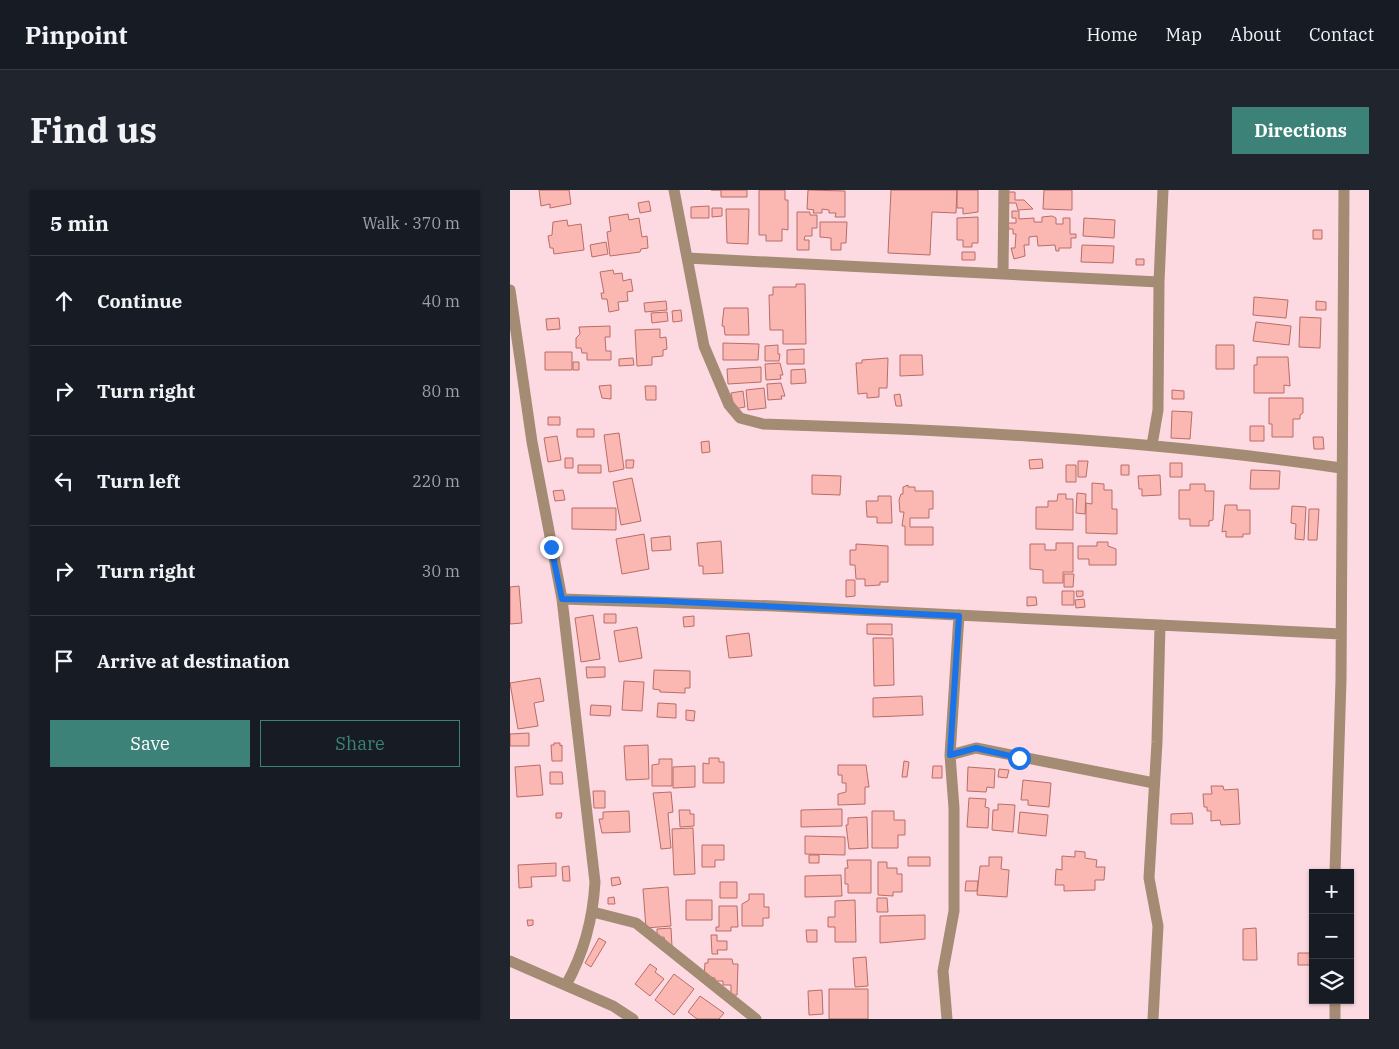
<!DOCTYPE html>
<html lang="en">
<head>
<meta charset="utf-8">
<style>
	body { margin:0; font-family:"IBM Plex Serif",serif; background:#20242c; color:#f1f3f6 }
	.controls { position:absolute; right:15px; bottom:15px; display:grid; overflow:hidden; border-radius:0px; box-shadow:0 1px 4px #0004 }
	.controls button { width:45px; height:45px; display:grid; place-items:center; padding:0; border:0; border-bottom:1px solid #363941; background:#171b24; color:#f1f3f6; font:25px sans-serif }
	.stop { position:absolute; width:15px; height:15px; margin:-11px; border:4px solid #1a73e8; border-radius:50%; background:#fff }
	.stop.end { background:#1a73e8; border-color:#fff; box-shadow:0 1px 5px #0008 }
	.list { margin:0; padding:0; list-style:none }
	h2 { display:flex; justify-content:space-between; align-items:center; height:65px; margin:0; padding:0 20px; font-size:21px }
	h2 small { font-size:16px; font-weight:400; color:#9ea1a6 }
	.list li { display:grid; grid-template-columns:32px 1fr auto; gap:15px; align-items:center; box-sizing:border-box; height:90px; padding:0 20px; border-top:1px solid #363941 }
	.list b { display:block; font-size:19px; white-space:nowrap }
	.list em { font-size:16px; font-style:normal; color:#9ea1a6 }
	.actions { display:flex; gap:10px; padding:15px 20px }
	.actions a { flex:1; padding:11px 0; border:1px solid #3c8278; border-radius:0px; text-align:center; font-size:18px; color:#3c8278 }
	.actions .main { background:#3c8278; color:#fff }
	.icon { flex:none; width:28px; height:28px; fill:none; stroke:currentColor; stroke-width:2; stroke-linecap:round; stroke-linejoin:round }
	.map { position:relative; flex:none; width:859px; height:829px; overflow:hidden; border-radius:0px }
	header { display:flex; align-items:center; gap:30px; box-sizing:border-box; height:70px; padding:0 25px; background:#171b24; border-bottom:1px solid #363941 }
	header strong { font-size:24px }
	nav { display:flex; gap:28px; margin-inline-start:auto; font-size:18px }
	.intro { display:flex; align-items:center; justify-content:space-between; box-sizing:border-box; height:120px; padding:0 30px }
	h1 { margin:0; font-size:35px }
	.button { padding:12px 22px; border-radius:0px; background:#3c8278; color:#fff; font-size:18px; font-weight:700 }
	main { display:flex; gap:30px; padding:0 30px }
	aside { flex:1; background:#171b24; border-radius:0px; box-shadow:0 1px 4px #0004 }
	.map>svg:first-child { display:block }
	.building { fill:#fbb7b2; stroke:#b96d68 }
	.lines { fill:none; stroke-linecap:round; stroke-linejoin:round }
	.minor { stroke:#a48b74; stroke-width:11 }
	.route { stroke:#1a73e8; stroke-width:6 }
</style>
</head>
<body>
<header>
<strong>Pinpoint</strong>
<nav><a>Home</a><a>Map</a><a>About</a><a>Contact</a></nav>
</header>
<div class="intro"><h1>Find us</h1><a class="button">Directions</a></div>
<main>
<aside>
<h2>5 min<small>Walk · 370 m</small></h2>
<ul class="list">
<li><svg class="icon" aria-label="ahead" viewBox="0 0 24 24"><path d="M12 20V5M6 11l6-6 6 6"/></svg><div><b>Continue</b></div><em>40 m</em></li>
<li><svg class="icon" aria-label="right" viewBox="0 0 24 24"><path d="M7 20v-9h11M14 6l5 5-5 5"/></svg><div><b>Turn right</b></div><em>80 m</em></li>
<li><svg class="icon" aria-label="left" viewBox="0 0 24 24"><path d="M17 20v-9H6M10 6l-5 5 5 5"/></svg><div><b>Turn left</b></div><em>220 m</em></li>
<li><svg class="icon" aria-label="right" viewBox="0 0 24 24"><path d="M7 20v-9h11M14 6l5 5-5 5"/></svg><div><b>Turn right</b></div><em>30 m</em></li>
<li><svg class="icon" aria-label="arrive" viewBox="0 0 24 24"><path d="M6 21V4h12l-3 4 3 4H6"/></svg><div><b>Arrive at destination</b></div></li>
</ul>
<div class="actions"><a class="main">Save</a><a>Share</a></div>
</aside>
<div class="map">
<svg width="859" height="829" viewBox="0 0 859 829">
	<rect width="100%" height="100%" fill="#fddae1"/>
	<!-- building -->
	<path class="building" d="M29 0H59L61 14 40 18V14L31 16Z
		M201 0H237V7H211V0Z
		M249 0H275V10H278V40L272 39V51H256V45H249Z
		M298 0 335 1V27H325L326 23H319V20L312 19V23H303L304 20 297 19Z
		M381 0H447L446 23 422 22 420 65 378 63Z
		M447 0H468V22L453 24V18H447Z
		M534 0H562V20L533 19Z
		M498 2H505V10H514L523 19 508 20 506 13H498Z
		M139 11 141 21 130 23 128 13Z
		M199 16V28H181V17Z
		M202 18H212V26L202 27Z
		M216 19H239L238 54 217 53Z
		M502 21H509V29L524 28V32H532V27L542 26 546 28V34H553V28H560V44H566V48H561V58H549V61H546L545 55 528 56 527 46 519 47V55H514L515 66 504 69 501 58H505L506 44H503V39H499L498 33H506V28H502Z
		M287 22H300V25H307V38H302V46H295L294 50H299V60H287Z
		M118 24 119 30 129 28 132 47 137 46 138 58 131 59 130 62 100 66 97 42 101 41 99 27Z
		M468 27V53H462V57H453V50H447V28Z
		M574 28 605 30 604 48 573 46Z
		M57 30 58 36 71 34 74 60 44 64 43 58H40L38 46 42 45 43 32Z
		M310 32H337L336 53H331V60H321V48L310 47Z
		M803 40H812V49H803Z
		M96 52 98 64 82 67 80 55Z
		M572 55 604 56 603 73 571 72Z
		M452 62H465V70H452Z
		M626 69H634V75H626Z
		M103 80 104 84 112 83 113 91 121 89 123 101 117 102 118 111 108 112 109 120 99 122 97 109H92L91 103H94L90 82Z
		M286 94H295L296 154H273V140H260L259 105H263V97H286Z
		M744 107 778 110 776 128 743 125Z
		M156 111 157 120 135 122 134 113Z
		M806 111 816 112V120H806Z
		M214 118H238L239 145H215L214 136H212Z
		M171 120 172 131 163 132 162 121Z
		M157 122 158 131 142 133 141 123Z
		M790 127 811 128 810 158 789 157Z
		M49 128 50 139 37 140 36 129Z
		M746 132 781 136 779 155 743 151Z
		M100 136V147H95L96 161H101V170H77V163H72L71 158H66V148L70 144 69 137Z
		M150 139V148L156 147 157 159 153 160V166L142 167V175L127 176 125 140Z
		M213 153 249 154 248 170H213Z
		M268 155V164H270L269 171H255V156Z
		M706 155H724V179H706Z
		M294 159V174H277V160Z
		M35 162H62V180H35Z
		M390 165H412L413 185 390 186Z
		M747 167H778L780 196 774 195V203H744V175H747Z
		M123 168 124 175 109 176V169Z
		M378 168 377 198H369V207L357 208V203L348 204 346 173H352V170Z
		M63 172H69V180H63Z
		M270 173 273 185H270L271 189 256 190 255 174Z
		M251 177V192L218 194 217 179Z
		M295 179 296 193 281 194V180Z
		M271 193 275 206H271L272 209 258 210 257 194Z
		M101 195V209L92 208 89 196Z
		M135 196H146V210H136Z
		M254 198 256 218 238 220 236 200Z
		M662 200 674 201V209H662Z
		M233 201 235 217 224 219 221 203Z
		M390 204 392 216H386L384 205Z
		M759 208H793V223L790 225V229H783V247H762V234H759Z
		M662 221 682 222 680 249 661 248Z
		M38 227H50V235H38Z
		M740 236H754V251H740Z
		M67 239H84V247H67Z
		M109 243 114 279 99 282 94 245Z
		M47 246 51 270 38 272 34 248Z
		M803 247H813L814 259H804Z
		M199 251 200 262 192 263 191 252Z
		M55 268H63V278H55Z
		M532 269 533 278 520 279 519 270Z
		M116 270H124L123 278H116Z
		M568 271H578L576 287H568Z
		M660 273H672V287H660Z
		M68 275H91V283H68Z
		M556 275H566V292H556Z
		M611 275H619V285H611Z
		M741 280 770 281 769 299H740Z
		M302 285 331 286 330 305 302 304Z
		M650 285 651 305 632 306V299H629L628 286Z
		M122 288 131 331 111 335 103 292Z
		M582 293 594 294V300H602V319H607V344L576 343V313L582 314Z
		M680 294H695V301H704L703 330 699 331V336H680V329H669V300H680Z
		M398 295V297H405V301H423V319H419V328H400V337H423V355H395V336H392L394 322H390L389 310 391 304H393V297Z
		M53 300 55 310 45 311 43 301Z
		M567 303 576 304 575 324 566 323Z
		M548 304H556V309H563V340L526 339V317H538V311H547Z
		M368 306H381L382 333H367V327H357L356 311H368Z
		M715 315H727V320H740V344H733V347H716V341L712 342Z
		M782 316 796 317 794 350 785 349 786 334 781 333Z
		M62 318H106V340L62 339Z
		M799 319H809L807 350H798Z
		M134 344 139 379 112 384 106 349Z
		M160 346 161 360 142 361 141 348Z
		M211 351 213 383 193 384V376H189L187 353Z
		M587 352H598V356L606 359V375H579V369H568V356H587Z
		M546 353H563V382H553V393H533V380L520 379V354H535V360H546Z
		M346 354 378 356V392H370V395L355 396V389H346L345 375H340V360H346Z
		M554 384H564L563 397H554Z
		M336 390H345V406L336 407Z
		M9 396 12 433 0 434V397Z
		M552 401H564V415H552Z
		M566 401H573V406L567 407Z
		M517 407H526L527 415 517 416Z
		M574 409 575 417 566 418 565 410Z
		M94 424H106V433H94Z
		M83 425 90 469 71 472 65 428Z
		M184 426V436L174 437 173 427Z
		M357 434H382V445L357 444Z
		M127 437 132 468 109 472 104 441Z
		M239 443 242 466 219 468 216 446Z
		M363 448H383L384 495 364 496Z
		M76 477H95V487L77 488Z
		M144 480 180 481V498H175V503L150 502V500L143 499Z
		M30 488 34 511 24 513 28 536 8 539 0 493Z
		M114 491 134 492 132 521 112 520Z
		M412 506 413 525 363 527V508Z
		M148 513 166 514V528L147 527Z
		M81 515 101 516 100 526 80 525Z
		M176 520 185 521 184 531 176 530Z
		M19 543V556H0V544Z
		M44 553H50V556L52 555V571H42L41 555H44Z
		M138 555 139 589 116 590 114 556Z
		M199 568H209V572H214V593H193V573L199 574Z
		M149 569H162V596H142V575L149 574Z
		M394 571 399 572 397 587H392Z
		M30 575 33 605 7 607 5 577Z
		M328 575H356L359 597H355V614L328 615V604L336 602V593H332V585H328Z
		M185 576V597L163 598V577Z
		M423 576H432V588H422Z
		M458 577 485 579 484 598 477 597 476 602 457 601Z
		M489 579 499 580 497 588 488 587Z
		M40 582H52L53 594H40Z
		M513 590 541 593 539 617 518 615V610H511Z
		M701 596H713L714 600 728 599 730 634 711 635 710 630 701 631V621H697V617H694L693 604H702Z
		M83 601H95V618H84Z
		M161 602 163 622 158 623 161 658 151 659 143 603Z
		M459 608 476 609 475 617 479 618 478 638 457 637Z
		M488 614 505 615 503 642 482 640 483 620H488Z
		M332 619V636L291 637V620Z
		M169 620H180V624H184V636L170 637Z
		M119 621 120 642 92 643 89 629H93V622Z
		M362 621H384V630H395V645H388V658H362Z
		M510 622 538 625 536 646 508 643Z
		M46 623H52L51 628H46Z
		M682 623 683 634H661V624Z
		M357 627 358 658 339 659 336 635H338V628Z
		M183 638 185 684 164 685 162 639Z
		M295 646 335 647V665L295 664Z
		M192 655H214V670H205V677H192Z
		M565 661 575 662V668L587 670 586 677H595L594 690H585V700L554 701V695H545L546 679 552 680V666L565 667Z
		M299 665H309V673H299Z
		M398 667H420V676H398Z
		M479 667H492L491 679 499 680 497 707 467 705 470 676H479Z
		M337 670H361V703H338V694H335V678H338Z
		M368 672H377V678H387V684H392V702H383V706L368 705Z
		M46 673V686L21 687 22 697 9 698 8 675Z
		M59 676 60 691H53L52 677Z
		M331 685 332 706 295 707V686Z
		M109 687 111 694 102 696 101 688Z
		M456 691H468L467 701H455Z
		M210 692H227V708H210Z
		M158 697 161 736 136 738 133 699Z
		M239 704H254V717H259V728H253V736H232V714L239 710Z
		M104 707 105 714H98V708Z
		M367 708H377L378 722H367Z
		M176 710H202V730H176Z
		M345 710 346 752H325V737H318V727H325V711Z
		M209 716H227L228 737H221V741H206V737H209Z
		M415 725V749L370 753V726Z
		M17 730H23V735L18 736Z
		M161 738 162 757 155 752 154 747 147 748V739Z
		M746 738 747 770H733V739Z
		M296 740H307V752H297Z
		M201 745H207V751H217V760H207L208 764H202Z
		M89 748 96 752 81 777 75 773Z
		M788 763H803V775H788Z
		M356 767 358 796 345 797 343 768Z
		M198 769H222L223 774H228L227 805H221V795H213V791H205V788L194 786 195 773H198Z
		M140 774 147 779 145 782 154 789 140 806 125 794Z
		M164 784 184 799 164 825 145 810Z
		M319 799H358V829H319Z
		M312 800 313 824 299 825 298 801Z
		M190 806 214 823 209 829H187L178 822Z"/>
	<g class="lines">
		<!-- minor -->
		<path class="minor" d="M164 0 194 156 219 215 230 228 253 234C446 240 640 250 831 278
			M177 68 649 92 648 220 642 255
			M493 83 494 0
			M649 92 653 0
			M0 100 22 252 52 409 85 692C83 728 74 763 56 795
			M52 409 265 416 831 444
			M440 565 466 558 644 593
			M825 683 831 490 834 0
			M83 722 126 733 246 829
			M0 771 103 816 123 829
			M437 829 433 781 444 721V618L440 565 449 425
			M643 829 648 736 639 688 647 552 650 435
			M825 829V810"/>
	</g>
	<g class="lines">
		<!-- route -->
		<path class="route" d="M41 357 52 409 153 411 449 426 440 565 466 558 509 568"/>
	</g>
</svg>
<div class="controls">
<button>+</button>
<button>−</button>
<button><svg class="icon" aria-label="layers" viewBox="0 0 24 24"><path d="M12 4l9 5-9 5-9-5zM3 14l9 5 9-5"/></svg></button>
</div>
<div class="stop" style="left:509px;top:568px"></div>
<div class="stop end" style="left:41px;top:357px"></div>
</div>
</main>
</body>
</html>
